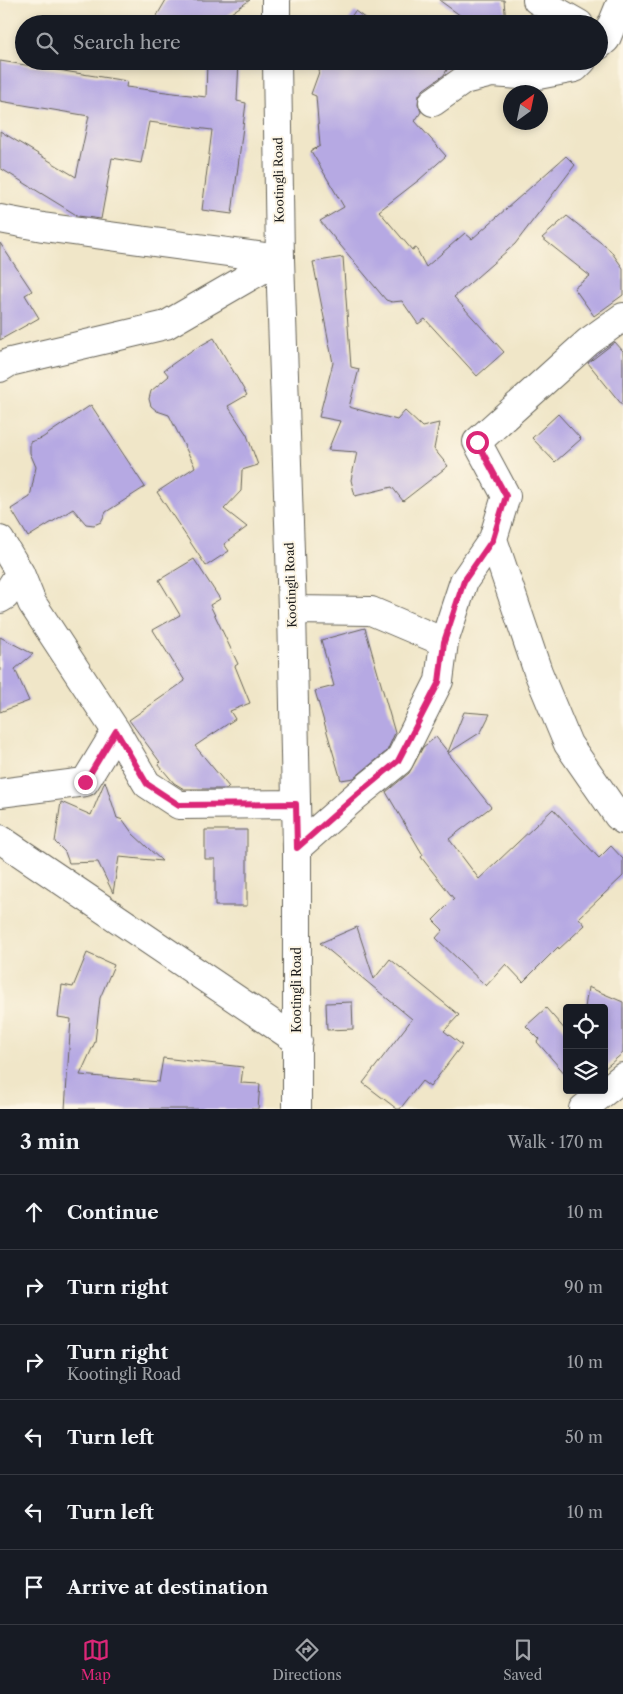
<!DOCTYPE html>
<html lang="en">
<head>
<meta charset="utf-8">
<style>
	body { margin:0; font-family:"Libre Caslon Text",serif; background:#20242c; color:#f1f3f6 }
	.controls { position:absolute; right:15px; bottom:15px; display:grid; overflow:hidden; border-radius:5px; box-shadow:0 2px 8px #0003 }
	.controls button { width:45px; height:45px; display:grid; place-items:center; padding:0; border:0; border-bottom:1px solid #363941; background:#171b24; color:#f1f3f6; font:25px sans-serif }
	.compass { position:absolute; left:503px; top:85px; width:45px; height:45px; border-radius:50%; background:#171b24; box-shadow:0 2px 8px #0003; rotate:33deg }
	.stop { position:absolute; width:15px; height:15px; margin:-11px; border:4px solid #db2777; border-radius:50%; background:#fff }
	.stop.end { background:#db2777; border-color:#fff; box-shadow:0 1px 5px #0008 }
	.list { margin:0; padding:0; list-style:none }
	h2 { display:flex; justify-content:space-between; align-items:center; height:65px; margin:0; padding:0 20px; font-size:21px }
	h2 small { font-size:16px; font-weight:400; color:#9ea1a6 }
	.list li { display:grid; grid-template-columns:32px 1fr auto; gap:15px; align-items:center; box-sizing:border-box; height:75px; padding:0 20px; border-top:1px solid #363941 }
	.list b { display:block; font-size:19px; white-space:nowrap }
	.list p { margin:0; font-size:16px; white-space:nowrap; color:#9ea1a6 }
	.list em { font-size:16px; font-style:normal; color:#9ea1a6 }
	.icon { flex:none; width:28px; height:28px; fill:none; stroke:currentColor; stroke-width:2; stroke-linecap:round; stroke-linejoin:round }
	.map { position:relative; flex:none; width:623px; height:1109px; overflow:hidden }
	.search { position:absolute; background:#171b24; box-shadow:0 2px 8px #0003; left:15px; right:15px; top:15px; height:55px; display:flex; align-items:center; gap:12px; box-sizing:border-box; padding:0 18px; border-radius:28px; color:#9ea1a6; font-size:19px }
	.sheet { height:515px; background:#171b24 }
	nav { display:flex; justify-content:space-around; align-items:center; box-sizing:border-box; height:70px; border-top:1px solid #363941; background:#171b24; font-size:14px; color:#9ea1a6 }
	nav a { display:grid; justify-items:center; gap:2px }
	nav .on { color:#db2777 }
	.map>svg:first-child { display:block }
	.building { fill:#b6a9e3 }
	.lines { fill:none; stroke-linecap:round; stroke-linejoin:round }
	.minor-casing { stroke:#666358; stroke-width:30 }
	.minor { stroke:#fff; stroke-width:28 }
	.route { stroke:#db2777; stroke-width:6 }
	.labels { text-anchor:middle; stroke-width:4; stroke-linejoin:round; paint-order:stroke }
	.street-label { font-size:12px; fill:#1c1c1c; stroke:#fcf5e5 }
</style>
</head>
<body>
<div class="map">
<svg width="623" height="1109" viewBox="0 0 623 1109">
	<rect width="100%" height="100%" fill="#fcf5e5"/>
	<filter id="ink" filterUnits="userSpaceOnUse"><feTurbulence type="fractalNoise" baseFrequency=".02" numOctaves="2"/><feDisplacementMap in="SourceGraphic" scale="10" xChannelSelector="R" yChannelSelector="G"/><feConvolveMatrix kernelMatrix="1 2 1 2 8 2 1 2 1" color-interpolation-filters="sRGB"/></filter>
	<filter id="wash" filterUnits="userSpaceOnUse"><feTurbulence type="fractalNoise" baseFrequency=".0096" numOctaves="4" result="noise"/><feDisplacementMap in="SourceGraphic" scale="20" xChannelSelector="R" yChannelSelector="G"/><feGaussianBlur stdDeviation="1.12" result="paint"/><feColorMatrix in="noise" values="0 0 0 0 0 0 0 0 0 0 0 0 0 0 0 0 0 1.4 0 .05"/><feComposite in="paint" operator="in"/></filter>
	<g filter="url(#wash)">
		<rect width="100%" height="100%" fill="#f0e6c8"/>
		<g id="blocks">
			<!-- building -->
			<path class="building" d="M166 0H250L215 24H152Z
				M439 0H504L506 24H472Z
				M355 11 373 24H346Z
				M0 61 127 81 126 87 206 97 207 61H239L237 101 246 103 232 214 202 210 212 130 149 122 141 163 112 158 101 219 78 216 0 168V131L76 177 89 116 0 101Z
				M323 61H452L444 75 424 89 419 95 418 104 421 112 415 121 446 156 419 180 379 211 412 250 416 248 426 267 465 233 472 239 566 156 575 165 515 244 454 297 504 352 477 376 425 319 418 324 402 301 392 302 386 300 320 221 344 207 311 151 320 146 316 96 311 94Z
				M567 216 610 250 623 268V295L594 316 574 288 590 276 542 238Z
				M0 243 32 291 25 295 39 318 0 340Z
				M343 257 351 367 359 369 349 407 397 420 405 411 422 427 439 423 434 449 448 466 403 501 392 487 355 496 351 480 357 452 328 450 340 421 319 417 333 363 313 262Z
				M214 338 247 395 228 406 247 435 258 465 242 470 241 491 224 509 247 527 224 544 229 551 206 566 157 492 195 467 169 415 157 411 151 406 149 399 151 391 169 376 164 370 191 351Z
				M615 342 623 351V406L588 363Z
				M91 405 145 487 106 512 101 522 94 525 86 524 73 509 28 537 11 509 30 497 36 467 30 453V442L42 438Z
				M558 414 581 439 555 462 532 438Z
				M194 559 220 599 210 605 238 664 235 666 250 703 230 711 235 719 195 746 229 787 227 789H184L174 783 158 764 160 762 129 720 185 681 153 630 180 615 159 580Z
				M365 628 395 733 387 751 354 778 341 780 315 691 334 686 321 640Z
				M0 637 33 654 15 669 29 701 0 712Z
				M464 712 490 714 481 732 448 753 491 807 449 839 479 879 553 809 599 858 611 846 623 859V876L579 918 585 925 559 949 558 947 523 982 506 964 486 986 436 938 443 930 433 920 454 899 421 857 423 855 386 792 409 773 423 747 436 737 448 752Z
				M105 781 117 818 123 820 133 834 162 861 119 857 113 893 98 862 69 863 65 852 55 842 61 802 91 815Z
				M205 830H247V906H215V859H205Z
				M357 927 374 979 390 959 459 1015 444 1031 462 1045 430 1087 422 1081 400 1109H397L363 1083 412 1019 320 943Z
				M87 953 114 965 100 998 95 1042 80 1075 159 1082 163 1058 243 1067 241 1083 260 1084 258 1109H65L71 1019 58 1017 62 985 73 987Z
				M588 987 623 1002V1053L604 1069V1008H585Z
				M352 1002 353 1029 327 1030 326 1003Z
				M546 1008 567 1032V1076L537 1042 539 1039 526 1026Z"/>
		</g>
	</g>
	<g filter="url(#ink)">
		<use href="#blocks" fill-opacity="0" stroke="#666358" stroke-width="1"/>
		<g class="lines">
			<defs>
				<path id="minor" d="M276 0V24
					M537 0 579 24
					M599 45 606 39 622 0
					M277 61 280 259 292 610 297 848V1109
					M433 102 464 80 492 73 533 76 575 68 582 61
					M0 219 43 227 280 259 166 325 10 362 0 368
					M493 539 538 672 568 744 618 816 623 820
					M0 540 20 573 32 603 116 731 147 784 179 805 296 804
					M0 599 5 596 20 573
					M292 610 371 611 444 642
					M0 793 85 782 116 731
					M0 839 298 1041
					M297 848 357 795 399 761 439 681 444 642 464 581 493 539 506 496 477 442 588 342 623 317
					M583 1109 623 1077"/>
			</defs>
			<!-- minor casing -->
			<use href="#minor" class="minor-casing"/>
			<!-- minor -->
			<use href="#minor" class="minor"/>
		</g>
	</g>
	<g class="lines" filter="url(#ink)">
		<!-- route -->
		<path class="route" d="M85 782 116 731 147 784 179 805 296 804 297 848 357 795 398 761 439 682 444 642 464 581 493 539 506 496 477 442"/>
	</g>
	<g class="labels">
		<!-- street labels -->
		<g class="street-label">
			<text transform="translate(279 180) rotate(-91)" y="4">Kootingli Road</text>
			<text transform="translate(291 585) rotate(-92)" y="4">Kootingli Road</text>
			<text transform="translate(297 990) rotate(-90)" y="4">Kootingli Road</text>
		</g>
	</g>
</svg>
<div class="controls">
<button><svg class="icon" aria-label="locate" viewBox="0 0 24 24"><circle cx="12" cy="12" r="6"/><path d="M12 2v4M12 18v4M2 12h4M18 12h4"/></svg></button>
<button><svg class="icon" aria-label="layers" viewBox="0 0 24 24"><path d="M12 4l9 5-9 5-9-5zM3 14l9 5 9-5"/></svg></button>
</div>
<svg class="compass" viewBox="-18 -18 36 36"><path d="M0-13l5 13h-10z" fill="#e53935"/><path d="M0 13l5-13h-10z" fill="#9ea1a6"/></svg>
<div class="stop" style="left:477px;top:442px"></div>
<div class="stop end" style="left:85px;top:782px"></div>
<div class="search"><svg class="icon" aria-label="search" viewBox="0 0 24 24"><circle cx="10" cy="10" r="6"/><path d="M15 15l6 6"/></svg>Search here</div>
</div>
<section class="sheet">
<h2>3 min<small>Walk · 170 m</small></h2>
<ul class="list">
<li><svg class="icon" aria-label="ahead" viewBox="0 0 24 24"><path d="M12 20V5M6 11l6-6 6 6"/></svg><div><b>Continue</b></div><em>10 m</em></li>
<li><svg class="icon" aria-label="right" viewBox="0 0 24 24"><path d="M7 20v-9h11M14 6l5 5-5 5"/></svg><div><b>Turn right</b></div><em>90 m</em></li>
<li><svg class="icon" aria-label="right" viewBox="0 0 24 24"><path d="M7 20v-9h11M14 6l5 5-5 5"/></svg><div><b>Turn right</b><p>Kootingli Road</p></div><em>10 m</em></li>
<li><svg class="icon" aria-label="left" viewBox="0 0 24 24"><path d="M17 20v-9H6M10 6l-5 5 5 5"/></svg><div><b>Turn left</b></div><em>50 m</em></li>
<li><svg class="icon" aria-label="left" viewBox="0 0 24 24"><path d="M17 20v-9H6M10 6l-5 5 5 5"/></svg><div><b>Turn left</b></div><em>10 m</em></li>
<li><svg class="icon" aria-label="arrive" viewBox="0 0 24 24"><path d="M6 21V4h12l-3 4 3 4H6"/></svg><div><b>Arrive at destination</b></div></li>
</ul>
</section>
<nav>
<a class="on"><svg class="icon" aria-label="map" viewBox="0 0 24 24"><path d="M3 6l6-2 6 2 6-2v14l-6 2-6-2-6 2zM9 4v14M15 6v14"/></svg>Map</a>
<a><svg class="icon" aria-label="directions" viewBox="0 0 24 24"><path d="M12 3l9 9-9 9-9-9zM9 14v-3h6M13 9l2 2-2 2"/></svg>Directions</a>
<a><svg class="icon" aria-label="saved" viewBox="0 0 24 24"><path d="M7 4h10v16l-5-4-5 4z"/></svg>Saved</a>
</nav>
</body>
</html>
